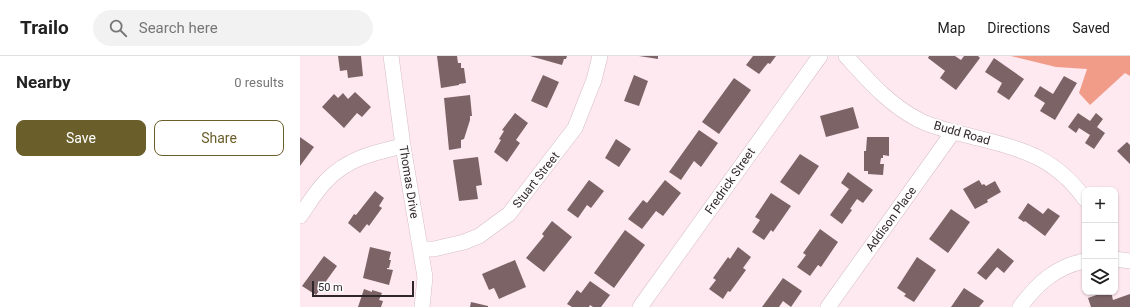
<!DOCTYPE html>
<html lang="en">
<head>
<meta charset="utf-8">
<style>
	body { margin:0; font-family:Roboto,sans-serif; background:#f2f2f2; color:#222 }
	.controls { position:absolute; right:12px; bottom:12px; display:grid; overflow:hidden; border-radius:8px; box-shadow:0 1px 3px #0004 }
	.controls button { width:36px; height:36px; display:grid; place-items:center; padding:0; border:0; border-bottom:1px solid #e0e0e0; background:#fff; color:#222; font:20px sans-serif }
	.scale { position:absolute; left:12px; bottom:10px; width:102px; box-sizing:border-box; padding-left:4px; border:2px solid #2f262a; border-top:0; font-size:11px; line-height:14px; white-space:nowrap; color:#2f262a; -webkit-text-stroke:3px #fdfdfd; paint-order:stroke }
	.list { margin:0; padding:0; list-style:none }
	h2 { display:flex; justify-content:space-between; align-items:center; height:52px; margin:0; padding:0 16px; font-size:17px }
	h2 small { font-size:13px; font-weight:400; color:#767676 }
	.actions { display:flex; gap:8px; padding:12px 16px }
	.actions a { flex:1; padding:9px 0; border:1px solid #6a5e2b; border-radius:8px; text-align:center; font-size:14px; color:#6a5e2b }
	.actions .main { background:#6a5e2b; color:#fff }
	.icon { flex:none; width:22px; height:22px; fill:none; stroke:currentColor; stroke-width:2; stroke-linecap:round; stroke-linejoin:round }
	.map { position:relative; flex:none; width:830px; height:251px; overflow:hidden }
	header { display:flex; align-items:center; gap:24px; box-sizing:border-box; height:56px; padding:0 20px; background:#fff; border-bottom:1px solid #e0e0e0 }
	header strong { font-size:19px }
	nav { display:flex; gap:22px; margin-inline-start:auto; font-size:14px }
	.search { width:280px; height:36px; background:#f2f2f2; display:flex; align-items:center; gap:10px; box-sizing:border-box; padding:0 14px; border-radius:22px; color:#767676; font-size:15px }
	main { display:flex }
	aside { flex:1; background:#fff }
	.map>svg:first-child { display:block }
	.forest { fill:#f09c88 }
	.building { fill:#7c6466 }
	.lines { fill:none; stroke-linecap:round; stroke-linejoin:round }
	.minor-casing { stroke:#d6bdc7; stroke-width:16 }
	.minor { stroke:#fff; stroke-width:15 }
	.labels { text-anchor:middle; stroke-width:4; stroke-linejoin:round; paint-order:stroke }
	.street-label { font-size:12px; fill:#2f262a; stroke:#fdfdfd }
</style>
</head>
<body>
<header>
<strong>Trailo</strong>
<div class="search"><svg class="icon" aria-label="search" viewBox="0 0 24 24"><circle cx="10" cy="10" r="6"/><path d="M15 15l6 6"/></svg>Search here</div>
<nav><a>Map</a><a>Directions</a><a>Saved</a></nav>
</header>
<main>
<aside>
<h2>Nearby<small>0 results</small></h2>
<ul class="list">
</ul>
<div class="actions"><a class="main">Save</a><a>Share</a></div>
</aside>
<div class="map">
<svg width="830" height="251" viewBox="0 0 830 251">
	<rect width="100%" height="100%" fill="#fee9f1"/>
	<!-- forest -->
	<path class="forest" d="M711 0H830V20L825 17 790 49 779 37 787 13 756 11Z"/>
	<!-- building -->
	<path class="building" d="M38 0H61L63 20 48 22 47 14 40 15Z
		M137 0H157L158 7H161V12H164L166 27 159 28V29L141 32Z
		M230 0H267L266 3H264L262 9Z
		M339 0H358V3Z
		M453 0H476L470 8 468 7 459 18 446 9Z
		M629 0H655L661 4 664 0H678L680 2 656 34 640 22 645 15 628 2Z
		M694 2 724 23 709 44 697 36 702 27 685 16Z
		M243 19 259 26 247 52 231 45Z
		M334 19 348 25 339 50 324 45Z
		M764 20 777 27 755 64 740 55 745 47 734 40 740 30 753 38Z
		M434 22 451 34 419 78 402 66Z
		M55 36 71 51 62 61 57 57 44 72 22 51 34 38 38 42 43 37 48 43Z
		M170 39 172 60H170V64L164 83 161 84V92L149 94 144 42Z
		M553 51 559 72 526 81 520 60Z
		M215 57 228 67 216 84 220 87 207 106 194 96 201 84 199 83 204 75 202 74Z
		M778 57 790 65 796 57 803 63 797 71 805 77 794 93 785 87 790 79 779 72 776 77 768 71Z
		M399 74 418 87 401 111 394 105 381 124 369 116Z
		M0 81 14 91 0 110Z
		M567 81H589V100L583 99V102H581L580 108H584L583 119 568 118V115H564V95H566Z
		M316 83 331 93 319 111 305 102Z
		M827 86 830 89V108L817 95Z
		M500 98 519 110 499 139 480 126Z
		M178 101 182 129 176 130 178 143 159 145 153 104Z
		M548 116 573 134 563 147 557 143 550 153 552 154 542 168 530 159 549 133 541 127Z
		M289 124 304 135 291 152 287 149 278 162 267 154Z
		M365 124 381 137 363 160 356 155 342 173 328 163 343 144 347 147Z
		M679 124 682 129 684 128 686 130 695 125 701 136 687 144 688 146 675 153 663 133Z
		M75 135 84 142 79 150 82 152 69 170 67 168 60 177 48 167 54 158 56 159Z
		M471 137 491 150 473 176 471 174 464 184 452 176 460 164 455 161Z
		M728 147 743 158 748 152 760 160 745 180 725 165 724 166 718 162Z
		M651 153 670 166 648 197 629 183Z
		M252 165 272 181 244 216 226 202 244 180 242 178Z
		M520 173 538 186 521 211 518 209 510 220 497 211 506 199 503 197Z
		M325 174 345 189 314 232 294 217Z
		M70 191 91 196 89 204H91L89 212H87V213L93 214 89 229 63 222Z
		M438 191 451 201 443 212 446 214 430 236 428 235 423 243 409 233 416 224 413 222 428 201 430 203Z
		M698 192 714 205 704 217 697 211 686 224 677 217Z
		M24 200 37 210 16 239 2 230Z
		M617 201 636 214 614 246 604 240 606 238 597 232Z
		M215 204 226 231 199 243 194 232 189 234 182 218Z
		M483 222 502 235 491 251 483 245 479 251H462Z
		M290 225 310 239 301 251H293L290 249 289 251H272L267 248 277 234 281 237Z
		M664 232 684 245 679 251H651Z
		M64 233 72 236V234L82 237 79 244 83 245 81 251H58Z
		M805 236H811L813 244 830 238V251H791L788 242Z
		M171 246 188 250V251H170Z"/>
	<g class="lines">
		<defs>
			<path id="minor" d="M91 0 103 90 125 221 122 251
				M546 0C568 24 589 49 619 64 632 71 647 74 662 78 714 92 751 96 785 143
				M0 160C8 149 16 135 26 125 48 102 73 97 103 90
				M121 193H134L164 186 179 180 209 158 275 72 294 24 300 0
				M815 203 830 205
				M340 251 520 0
				M528 251 653 76
				M720 251C737 228 756 210 785 205"/>
		</defs>
		<!-- minor casing -->
		<use href="#minor" class="minor-casing"/>
		<!-- minor -->
		<use href="#minor" class="minor"/>
	</g>
	<g class="labels">
		<!-- street labels -->
		<g class="street-label">
			<text transform="translate(662 77) rotate(16)" y="4">Budd Road</text>
			<text transform="translate(236 124) rotate(-52)" y="4">Stuart Street</text>
			<text transform="translate(430 125) rotate(-55)" y="4">Fredrick Street</text>
			<text transform="translate(109 126) rotate(81)" y="4">Thomas Drive</text>
			<text transform="translate(591 163) rotate(-54)" y="4">Addison Place</text>
		</g>
	</g>
</svg>
<div class="controls">
<button>+</button>
<button>−</button>
<button><svg class="icon" aria-label="layers" viewBox="0 0 24 24"><path d="M12 4l9 5-9 5-9-5zM3 14l9 5 9-5"/></svg></button>
</div>
<div class="scale">50 m</div>
</div>
</main>
</body>
</html>
